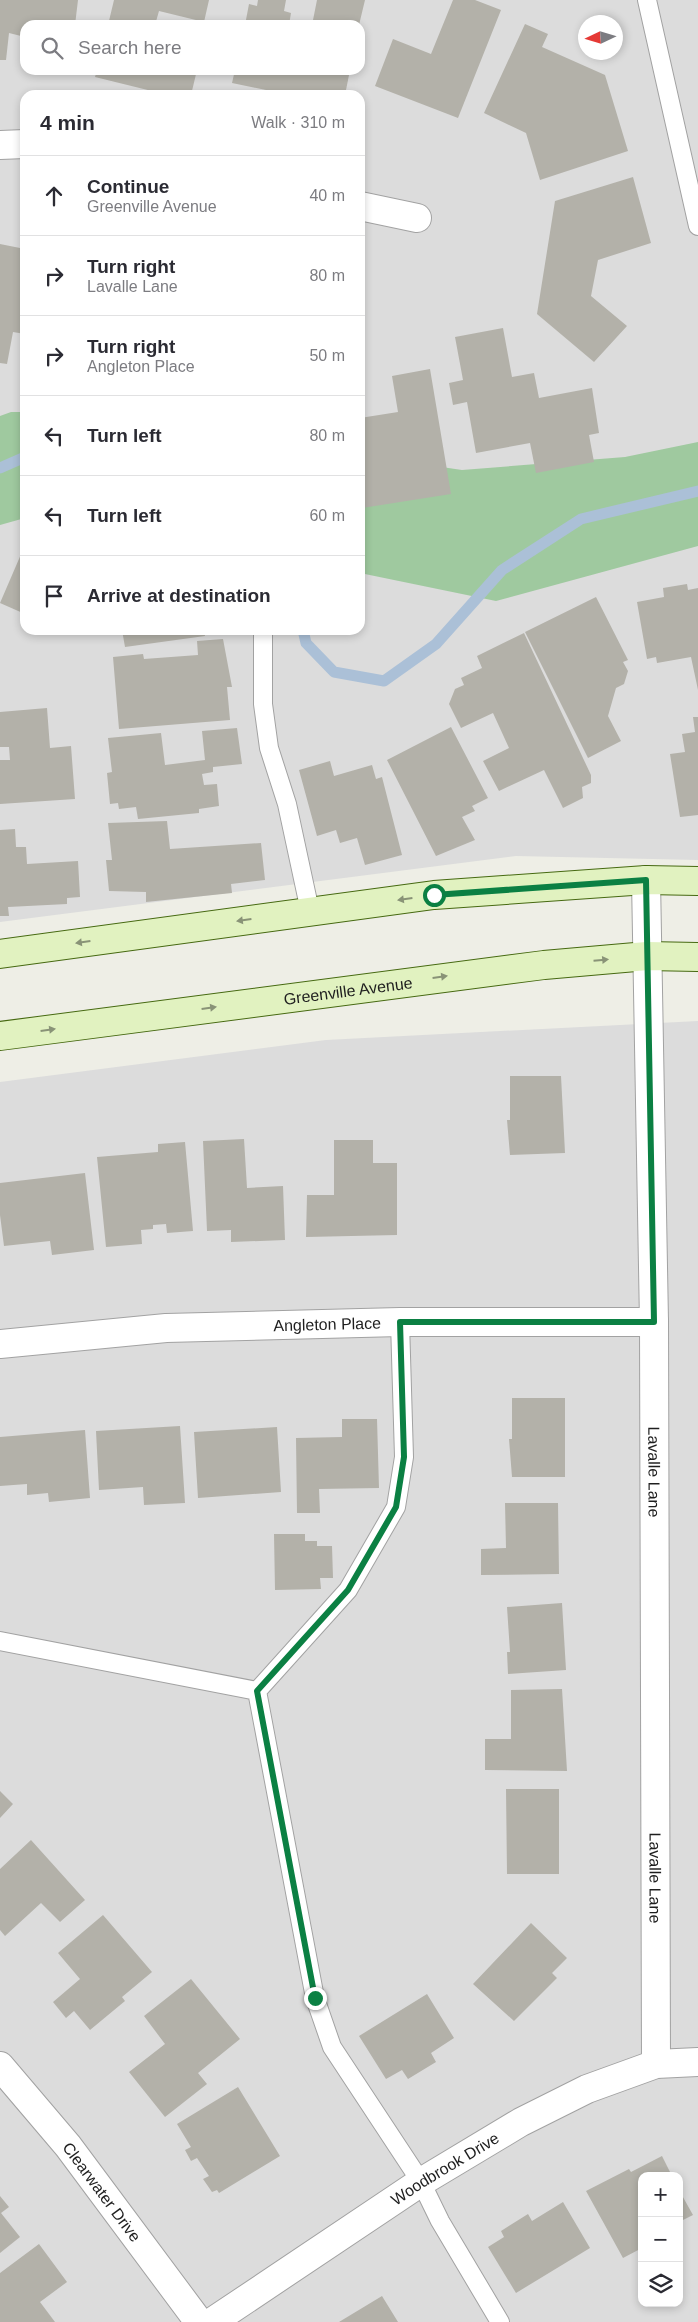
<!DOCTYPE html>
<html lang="en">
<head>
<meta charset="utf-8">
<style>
	body { margin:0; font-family:Arial,sans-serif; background:#f7f7f7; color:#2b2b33 }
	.controls { position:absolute; right:15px; bottom:15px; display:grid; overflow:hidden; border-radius:10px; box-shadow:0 2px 8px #0003 }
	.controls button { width:45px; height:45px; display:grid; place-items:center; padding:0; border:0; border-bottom:1px solid #e1e1e2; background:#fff; color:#2b2b33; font:25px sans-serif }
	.compass { position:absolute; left:578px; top:15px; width:45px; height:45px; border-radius:50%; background:#fff; box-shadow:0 2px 8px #0003; rotate:266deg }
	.stop { position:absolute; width:15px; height:15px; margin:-11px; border:4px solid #0b8043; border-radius:50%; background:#fff }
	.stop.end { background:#0b8043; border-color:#fff; box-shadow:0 1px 5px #0008 }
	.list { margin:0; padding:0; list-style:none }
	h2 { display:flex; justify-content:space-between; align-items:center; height:65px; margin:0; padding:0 20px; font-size:21px }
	h2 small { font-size:16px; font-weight:400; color:#7c7c81 }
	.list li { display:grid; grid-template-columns:32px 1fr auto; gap:15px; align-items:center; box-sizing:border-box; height:80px; padding:0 20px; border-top:1px solid #e1e1e2 }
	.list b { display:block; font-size:19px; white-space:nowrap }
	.list p { margin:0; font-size:16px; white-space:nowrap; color:#7c7c81 }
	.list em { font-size:16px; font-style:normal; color:#7c7c81 }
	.icon { flex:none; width:28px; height:28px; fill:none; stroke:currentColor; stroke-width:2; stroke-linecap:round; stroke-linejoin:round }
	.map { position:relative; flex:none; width:698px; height:2322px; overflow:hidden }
	.search { position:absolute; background:#fff; box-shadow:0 2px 8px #0003; left:20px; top:20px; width:345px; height:55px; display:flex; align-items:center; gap:12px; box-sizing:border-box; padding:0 18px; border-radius:15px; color:#7c7c81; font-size:19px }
	.panel { position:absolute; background:#fff; box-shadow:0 2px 8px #0003; left:20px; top:90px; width:345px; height:545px; border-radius:15px }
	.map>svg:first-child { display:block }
	.residential { fill:#dcdcdc; fill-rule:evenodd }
	.forest { fill:#9fc99f }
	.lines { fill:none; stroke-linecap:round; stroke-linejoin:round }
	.stream { stroke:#abc0d7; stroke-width:11 }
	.building { fill:#b3b1a9 }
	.lane-casing { stroke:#a2a2a2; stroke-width:20 }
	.street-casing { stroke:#a2a2a2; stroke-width:30 }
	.secondary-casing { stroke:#466911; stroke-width:30 }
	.lane { stroke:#fff; stroke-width:18 }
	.street { stroke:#fff; stroke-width:28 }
	.secondary { stroke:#e1f2c0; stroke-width:28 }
	.oneway { fill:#899377 }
	.route { stroke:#0b8043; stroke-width:6 }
	.labels { text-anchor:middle; stroke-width:4; stroke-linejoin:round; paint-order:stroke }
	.street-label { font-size:16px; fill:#1e1e1e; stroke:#fff }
</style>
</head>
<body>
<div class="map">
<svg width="698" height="2322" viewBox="0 0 698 2322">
	<rect width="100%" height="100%" fill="#eeeee6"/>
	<!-- residential -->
	<path class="residential" d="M0 0H698V860L516 856 0 922ZM586 22H616V52H586ZM25 25H360V70H25ZM25 95H360V630H25Z
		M698 1021V2322H0V1082L326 1040ZM642 2176H679V2303H642Z"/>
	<!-- forest -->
	<path class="forest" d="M11 412H25V518L0 525V416Z
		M698 442V546L496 601 360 573V455L462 470 625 457Z"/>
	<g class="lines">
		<!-- stream -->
		<path class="stream" d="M0 468 25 457
			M303 630 306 643 334 672 384 681 436 644 502 570 581 519 698 491"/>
	</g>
	<!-- building -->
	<path class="building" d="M0 0H78L75 25H25V37L9 33 6 60H0Z
		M114 0H209L204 22 159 11 155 25H108Z
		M258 0H286L284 11 291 13 289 25H245L249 4 257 6Z
		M317 0H365L359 25H312Z
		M453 0H475L501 10 458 118 375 86 393 39 431 54Z
		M525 24 548 34 542 47 605 75 628 151 540 180 526 133 484 113Z
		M97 70H197L191 95H168L95 77Z
		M235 70H350L345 95H290L232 83Z
		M633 177 651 243 598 260 591 296 627 326 594 362 537 314 555 201Z
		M0 244 25 249V334L13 332 7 364 0 363Z
		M503 328 512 377 534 373 539 398 592 388 599 433 589 435 594 462 536 473 530 443 476 453 467 402 453 405 449 383 463 380 455 337Z
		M430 369 451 494 362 508 360 418 398 412 392 376Z
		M25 545V614L0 603Z
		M687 584 688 590 698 588V690L691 657 657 663 656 657 647 659 637 602 664 597 663 588Z
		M596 597 628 660 623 662 628 671 624 684 616 688 608 716 621 741 588 758 525 632Z
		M122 630H204L205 636 125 647Z
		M524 633 591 775V783L582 787 583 798 563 808 544 770 499 791 483 761 509 748 493 713 461 728 449 704 455 689 464 685 461 678 482 668 477 656Z
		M223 639 232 687H227L230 720 119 729 113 657 143 654 144 659 198 655 197 641Z
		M47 708 50 748 71 746 75 799 0 804V760H10L9 747H0V712Z
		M693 717H698V815L680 817 670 754 685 752 682 734 695 732Z
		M451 727 488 798 472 806 475 811 462 817 475 840 436 856 387 760Z
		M237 728 242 764 213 767V772L202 774 204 785 217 784 219 806 199 809V813L138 819 136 807 119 809 118 803 110 804 107 773 112 772 108 738 161 733 165 765 205 760 202 731Z
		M330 761 334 776 372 765 376 779 382 777 402 855 365 865 357 838 340 843 336 830 317 836 299 770Z
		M167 821 170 849 261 843 265 880 231 884 232 893 146 902V892L109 891 106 860H112L108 823Z
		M15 829 16 847H26L27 864 78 861 80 897 67 898V904L8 907 9 916H0V830Z
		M510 1076H561L565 1153 510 1155 507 1120H510Z
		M244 1139 247 1188 283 1186 285 1240 231 1242V1230L207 1231 203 1141Z
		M334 1140H373V1163H397V1235L306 1237 307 1195H334Z
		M185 1142 193 1231 167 1233 166 1224 153 1225V1229L141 1230 142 1244 106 1247 97 1157 158 1152V1144Z
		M85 1173 94 1250 52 1255 50 1241 4 1246 0 1215V1183Z
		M512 1398H565V1477H512L509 1439H512Z
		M342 1419H377L379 1488 319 1489 320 1513H297L296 1438 342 1437Z
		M180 1426 185 1503 144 1505 143 1487 99 1490 96 1431Z
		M277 1427 281 1492 198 1498 194 1432Z
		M85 1430 90 1498 49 1502 48 1493 27 1495V1484L0 1486V1437Z
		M505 1503H558L559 1574 481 1575V1549L506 1548Z
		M274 1534H305V1541H317V1546H332L333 1578H320L321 1589 275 1590Z
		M562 1603 566 1670 508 1674 507 1652H510L507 1607Z
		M562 1689 567 1771 485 1770V1739H511V1690Z
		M506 1789H559V1874H507Z
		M0 1791 13 1804 0 1818Z
		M31 1840 85 1900 60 1922 41 1903 5 1936 0 1930V1869Z
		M103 1915 152 1972 122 1997 125 2001 90 2030 74 2011 66 2018 53 2002 80 1979 58 1953Z
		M531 1923 567 1958 552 1973 557 1978 514 2021 473 1984Z
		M191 1979 240 2039 198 2073 207 2084 165 2117 129 2072 165 2044 144 2016Z
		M427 1994 454 2038 431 2053 436 2062 408 2079 402 2070 386 2079 359 2036Z
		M238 2087 280 2156 219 2193 217 2190 212 2192 203 2179 209 2176 197 2158 191 2161 185 2150 191 2147 177 2124Z
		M662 2156 672 2176H642V2248L623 2258 586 2191 629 2169 631 2172Z
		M679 2190 693 2215 679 2222Z
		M0 2196 9 2207 1 2213 20 2237 0 2253Z
		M563 2202 590 2248 516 2293 488 2247 504 2237 501 2231 528 2214 532 2221Z
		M39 2244 67 2282 40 2302 55 2322H0V2273Z
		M382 2296 398 2322H339Z"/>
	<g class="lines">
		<defs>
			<path id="lane" d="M647 0 698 226
				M263 630V704L269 748 287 804 310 911
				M0 1641 257 1691 315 1998 332 2047 421 2182 440 2221 500 2322
				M257 1691 348 1590 396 1507 404 1457 400 1322"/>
			<g id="street">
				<path d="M0 145 25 144"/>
				<path d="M360 206 417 218"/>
				<path id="s1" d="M646 880 654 1322 656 2064"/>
				<path id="s2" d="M0 1344 166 1328 400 1322H654"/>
				<path id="s3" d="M0 2066 68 2146 199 2322"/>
				<path id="s4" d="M212 2322 421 2182 521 2122 587 2089 656 2064 698 2062"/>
			</g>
			<g id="secondary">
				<path d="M0 954 434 895 646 880 698 881"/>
				<path id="s5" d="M0 1036 544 965 647 956 698 957"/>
			</g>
		</defs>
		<!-- lane casing -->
		<use href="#lane" class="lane-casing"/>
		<!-- street casing -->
		<use href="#street" class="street-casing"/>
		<!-- secondary casing -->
		<use href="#secondary" class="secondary-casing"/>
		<!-- lane -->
		<use href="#lane" class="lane"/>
		<!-- street -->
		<use href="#street" class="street"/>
		<!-- secondary -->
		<use href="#secondary" class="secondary"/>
	</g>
	<!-- one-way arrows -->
	<defs><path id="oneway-solid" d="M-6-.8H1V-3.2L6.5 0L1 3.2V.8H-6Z" transform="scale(1.25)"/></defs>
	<g class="oneway">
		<use href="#oneway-solid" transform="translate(405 899) rotate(172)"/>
		<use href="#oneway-solid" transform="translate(244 920) rotate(172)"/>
		<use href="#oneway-solid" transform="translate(83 942) rotate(172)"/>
		<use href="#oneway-solid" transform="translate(601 960) rotate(-5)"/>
		<use href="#oneway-solid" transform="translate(440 977) rotate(-8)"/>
		<use href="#oneway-solid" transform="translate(209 1008) rotate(-8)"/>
		<use href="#oneway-solid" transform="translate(48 1030) rotate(-8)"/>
	</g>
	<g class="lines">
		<!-- route -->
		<path class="route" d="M315 1998 257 1691 348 1590 396 1507 404 1457 400 1322H654L646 880 434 895"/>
	</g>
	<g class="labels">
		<!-- street labels -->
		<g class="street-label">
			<text dy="6" stroke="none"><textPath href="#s5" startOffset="351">Greenville Avenue</textPath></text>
			<text dy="6" stroke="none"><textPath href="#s2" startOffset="328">Angleton Place</textPath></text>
			<text dy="6" stroke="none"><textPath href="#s1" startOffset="592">Lavalle Lane</textPath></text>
			<text dy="6" stroke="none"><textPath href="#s1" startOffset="998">Lavalle Lane</textPath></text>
			<text dy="6" stroke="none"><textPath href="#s4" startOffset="279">Woodbrook Drive</textPath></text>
			<text dy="6" stroke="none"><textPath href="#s3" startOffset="162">Clearwater Drive</textPath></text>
		</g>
	</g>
</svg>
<div class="controls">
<button>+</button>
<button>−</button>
<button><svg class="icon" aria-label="layers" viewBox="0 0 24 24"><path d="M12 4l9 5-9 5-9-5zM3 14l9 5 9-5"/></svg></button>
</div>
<svg class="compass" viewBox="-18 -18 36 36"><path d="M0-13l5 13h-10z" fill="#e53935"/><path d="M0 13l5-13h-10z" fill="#7c7c81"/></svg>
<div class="stop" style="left:434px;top:895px"></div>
<div class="stop end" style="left:315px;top:1998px"></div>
<div class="search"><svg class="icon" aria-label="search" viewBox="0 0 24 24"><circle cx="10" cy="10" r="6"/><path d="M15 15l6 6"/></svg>Search here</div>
<section class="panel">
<h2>4 min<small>Walk · 310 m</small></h2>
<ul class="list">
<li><svg class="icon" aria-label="ahead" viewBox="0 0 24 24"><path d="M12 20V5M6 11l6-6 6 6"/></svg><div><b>Continue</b><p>Greenville Avenue</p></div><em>40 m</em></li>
<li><svg class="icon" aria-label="right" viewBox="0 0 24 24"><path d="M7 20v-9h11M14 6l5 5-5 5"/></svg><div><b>Turn right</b><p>Lavalle Lane</p></div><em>80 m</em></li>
<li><svg class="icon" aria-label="right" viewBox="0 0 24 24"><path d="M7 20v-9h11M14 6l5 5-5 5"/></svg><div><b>Turn right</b><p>Angleton Place</p></div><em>50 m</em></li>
<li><svg class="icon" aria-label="left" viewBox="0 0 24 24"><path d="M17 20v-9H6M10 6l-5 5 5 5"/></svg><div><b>Turn left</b></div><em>80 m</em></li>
<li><svg class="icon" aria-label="left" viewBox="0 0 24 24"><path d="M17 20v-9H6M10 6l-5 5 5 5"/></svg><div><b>Turn left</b></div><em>60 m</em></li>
<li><svg class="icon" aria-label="arrive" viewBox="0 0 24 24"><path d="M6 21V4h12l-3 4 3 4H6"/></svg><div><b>Arrive at destination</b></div></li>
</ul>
</section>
</div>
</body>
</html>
